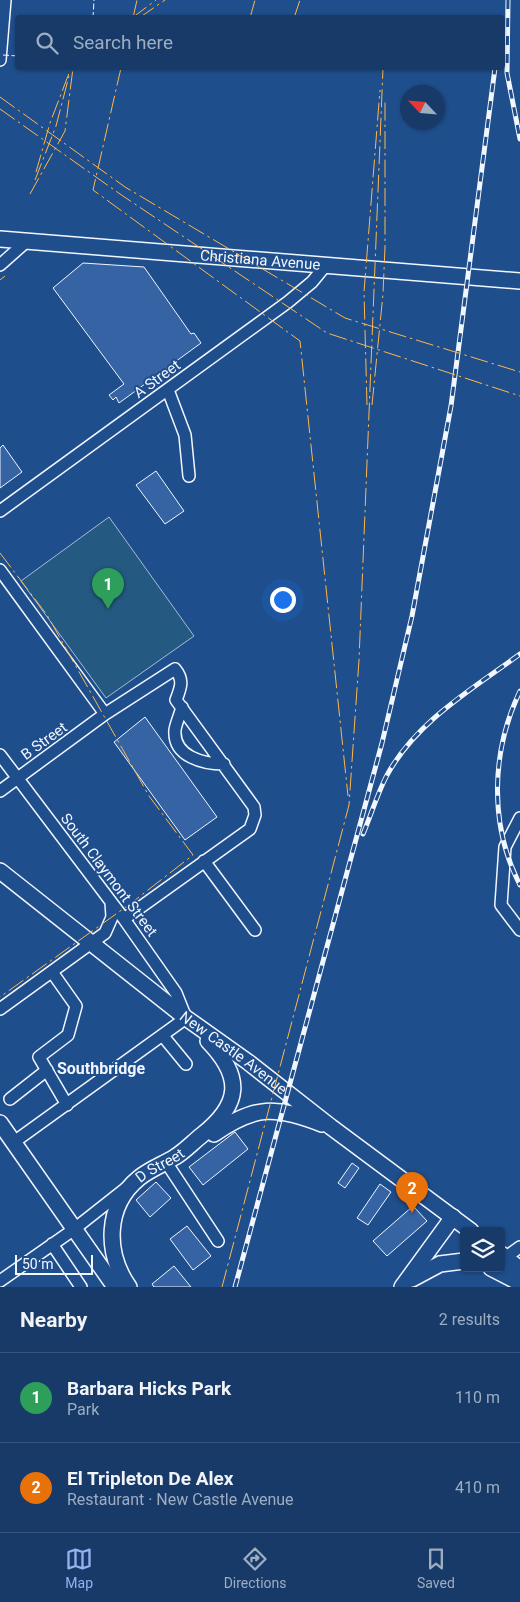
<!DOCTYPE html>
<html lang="en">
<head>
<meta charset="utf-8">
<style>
	body { margin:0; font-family:Roboto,sans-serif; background:#20416f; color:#f1f3f6 }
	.controls { position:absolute; right:15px; bottom:15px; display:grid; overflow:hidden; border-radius:5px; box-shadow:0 1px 4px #0004 }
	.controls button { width:45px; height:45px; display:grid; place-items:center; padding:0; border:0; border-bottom:1px solid #36547d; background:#173a69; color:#f1f3f6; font:25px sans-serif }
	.compass { position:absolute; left:400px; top:85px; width:45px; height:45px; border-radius:50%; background:#173a69; box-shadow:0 1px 4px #0004; rotate:296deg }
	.scale { position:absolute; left:15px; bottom:12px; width:78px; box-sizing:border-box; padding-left:5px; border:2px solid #f2f6ff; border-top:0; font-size:14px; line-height:18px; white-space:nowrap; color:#f2f6ff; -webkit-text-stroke:4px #1f4e8c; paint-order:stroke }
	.you { position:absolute; left:282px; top:599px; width:18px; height:18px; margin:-12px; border:4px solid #fff; border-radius:50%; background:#1a73e8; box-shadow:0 0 0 8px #1a73e833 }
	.badge { display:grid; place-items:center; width:32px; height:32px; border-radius:50%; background:#95b2f1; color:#fff; font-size:16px; font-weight:700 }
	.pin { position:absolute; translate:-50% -41px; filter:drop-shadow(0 1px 2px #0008) }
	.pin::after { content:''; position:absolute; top:26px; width:18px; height:15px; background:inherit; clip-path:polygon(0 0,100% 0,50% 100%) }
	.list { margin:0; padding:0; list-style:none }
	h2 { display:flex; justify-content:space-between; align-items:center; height:65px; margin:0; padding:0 20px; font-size:21px }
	h2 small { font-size:16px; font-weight:400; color:#9eadc0 }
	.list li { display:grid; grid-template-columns:32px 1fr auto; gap:15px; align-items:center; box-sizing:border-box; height:90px; padding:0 20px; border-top:1px solid #36547d }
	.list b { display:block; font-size:19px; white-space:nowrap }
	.list p { margin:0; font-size:16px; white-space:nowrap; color:#9eadc0 }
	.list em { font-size:16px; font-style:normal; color:#9eadc0 }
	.icon { flex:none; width:28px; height:28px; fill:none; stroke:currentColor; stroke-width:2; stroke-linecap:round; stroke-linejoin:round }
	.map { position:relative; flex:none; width:520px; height:1287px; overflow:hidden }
	.search { position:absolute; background:#173a69; box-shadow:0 1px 4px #0004; left:15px; right:15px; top:15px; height:55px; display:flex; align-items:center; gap:12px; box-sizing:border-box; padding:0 18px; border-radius:5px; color:#9eadc0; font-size:19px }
	.sheet { height:245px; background:#173a69 }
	nav { display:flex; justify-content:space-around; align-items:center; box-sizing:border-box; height:70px; border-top:1px solid #36547d; background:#173a69; font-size:14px; color:#9eadc0 }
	nav a { display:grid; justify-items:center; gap:2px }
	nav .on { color:#95b2f1 }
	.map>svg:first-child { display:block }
	.green { fill:#245a82; stroke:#a8bbd7 }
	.building { fill:#3563a3; stroke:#f2f6ff }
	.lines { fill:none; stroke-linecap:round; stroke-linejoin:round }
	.minor-casing { stroke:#f2f6ff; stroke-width:14 }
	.major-casing { stroke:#f2f6ff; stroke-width:18 }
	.minor { stroke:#1f4e8c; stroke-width:11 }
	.major { stroke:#1f4e8c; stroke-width:15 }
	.rail-casing { stroke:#f2f6ff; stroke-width:5 }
	.rail { stroke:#1f4e8c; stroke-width:3; stroke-dasharray:9; stroke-linecap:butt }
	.fence { stroke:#f2f6ff; stroke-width:1; stroke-dasharray:6 2.5; stroke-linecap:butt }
	.power { stroke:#ffb74d; stroke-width:1; stroke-dasharray:18 4 2.5 4; stroke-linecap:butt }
	.labels { text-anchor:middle; stroke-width:4; stroke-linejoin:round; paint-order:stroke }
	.street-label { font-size:15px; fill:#f2f6ff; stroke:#1f4e8c }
	.neighbourhood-label { font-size:16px; font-weight:bold; fill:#f2f6ff; stroke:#1f4e8c }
</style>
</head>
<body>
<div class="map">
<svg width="520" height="1287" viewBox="0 0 520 1287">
	<rect width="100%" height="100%" fill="#1f4e8c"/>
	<!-- green -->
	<path class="green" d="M109 517 194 636 106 698 21 581Z"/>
	<!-- building -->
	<path class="building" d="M83 263 144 267 191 334 194 333 201 343 119 403 116 397 113 400 109 395 124 384 53 288Z
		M3 445 22 472 0 488V448Z
		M156 471 184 511 165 524 136 485Z
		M145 717 217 817 185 840 114 742Z
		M235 1132 248 1149 203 1185 189 1167Z
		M352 1163 359 1168 345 1188 338 1183Z
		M156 1182 171 1198 150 1217 136 1200Z
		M380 1184 391 1192 368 1225 357 1218Z
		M413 1206 427 1221 387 1256 373 1241Z
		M187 1226 211 1256 193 1270 170 1239Z
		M174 1266 191 1287H154L152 1284Z"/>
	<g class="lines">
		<defs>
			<path id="minor" d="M0 60 5 0
				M0 265 27 241
				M168 390 185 435 189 476
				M0 511 288 302 312 282 326 265
				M0 570 105 714
				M182 707C180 715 176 723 175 730 173 757 204 764 224 764
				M0 755 124 919 176 993 186 1018 14 1142
				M0 791 105 714 175 669C184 680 181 687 176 700L254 807 255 815 250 829 124 919
				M520 818 505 847 501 905 520 930
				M204 861 255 930
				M52 972 76 1006 68 1035 39 1057 67 1105
				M0 1009 105 933 112 917 111 902
				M163 1036 186 1064
				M10 1099 47 1070
				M166 1162 218 1241
				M52 1244 81 1287
				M506 1257 520 1247
				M0 1281 73 1230 125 1189"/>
			<g id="major">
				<path id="s1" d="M0 239 520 281"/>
				<path id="s2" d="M0 871 186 1018 248 1062 331 1127 471 1231"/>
				<path d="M0 1123 115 1287"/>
				<path d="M214 1134C255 1105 276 1106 322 1124"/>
				<path d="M501 1254 520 1269"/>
				<path d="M491 1268 520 1283"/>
				<path d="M412 1279 440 1264 464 1261"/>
				<path id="s3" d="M129 1287C105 1253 105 1206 139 1178 150 1169 164 1164 175 1157 185 1151 193 1142 202 1135 241 1104 243 1077 208 1041"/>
				<path d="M402 1287 453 1217"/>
			</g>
		</defs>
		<!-- minor casing -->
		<use href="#minor" class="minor-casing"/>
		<!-- major casing -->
		<use href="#major" class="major-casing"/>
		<!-- minor -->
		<use href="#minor" class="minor"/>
		<!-- major -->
		<use href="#major" class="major"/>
		<defs>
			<path id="rail" d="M508 0 507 73 520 139
				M520 691C491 752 489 825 520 885
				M363 834C371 815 377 795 386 777 415 722 471 690 520 654
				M235 1287 382 743 412 616 451 406 495 68"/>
		</defs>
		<!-- rail casing -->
		<use href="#rail" class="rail-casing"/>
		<!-- rail -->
		<use href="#rail" class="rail"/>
		<!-- fence -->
		<path class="fence" d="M93 18 94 0
			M3 55 18 56"/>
		<!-- power -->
		<path class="power" d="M132 18 156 0
			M133 18 137 0
			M139 18 165 0
			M250 18 255 0
			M294 18 300 0
			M121 68 93 190 300 341 348 796
			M0 97 125 187 345 318 520 372
			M0 109 120 194 327 333 520 396
			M36 172 50 123 71 68
			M35 180 56 126 69 76
			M30 194 65 131 73 68
			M0 280 5 276
			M367 405 364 292 380 90
			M372 405 383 294 385 247V100
			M0 553 47 615 149 796 193 855 130 904 0 997
			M222 1287 349 805 359 660 383 68"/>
	</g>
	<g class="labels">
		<!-- street labels -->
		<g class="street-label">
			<text dy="5" stroke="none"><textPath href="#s1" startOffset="261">Christiana Avenue</textPath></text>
			<text transform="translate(157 379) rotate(-36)" y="5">A Street</text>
			<text transform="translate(44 741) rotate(-36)" y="5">B Street</text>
			<text transform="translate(109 875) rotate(53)" y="5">South Claymont Street</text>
			<text dy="5" stroke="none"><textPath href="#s2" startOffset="296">New Castle Avenue</textPath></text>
			<text dy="5" stroke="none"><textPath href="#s3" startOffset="145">D Street</textPath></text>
		</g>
		<!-- neighbourhood labels -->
		<g class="neighbourhood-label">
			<text x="101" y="1074">Southbridge</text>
		</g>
	</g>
</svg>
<div class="controls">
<button><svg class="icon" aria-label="layers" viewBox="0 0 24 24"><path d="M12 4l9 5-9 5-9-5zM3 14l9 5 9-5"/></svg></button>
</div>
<svg class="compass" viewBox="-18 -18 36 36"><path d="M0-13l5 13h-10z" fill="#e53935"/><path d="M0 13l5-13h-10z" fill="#9eadc0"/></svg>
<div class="scale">50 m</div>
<div class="you"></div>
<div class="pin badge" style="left:108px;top:609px;background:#2e9e5b">1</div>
<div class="pin badge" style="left:412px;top:1213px;background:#e8710a">2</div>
<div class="search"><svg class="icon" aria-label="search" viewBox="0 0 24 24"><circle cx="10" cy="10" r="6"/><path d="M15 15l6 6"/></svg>Search here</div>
</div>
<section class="sheet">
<h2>Nearby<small>2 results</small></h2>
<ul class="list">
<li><span class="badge" style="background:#2e9e5b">1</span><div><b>Barbara Hicks Park</b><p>Park</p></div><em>110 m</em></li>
<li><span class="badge" style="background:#e8710a">2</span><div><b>El Tripleton De Alex</b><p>Restaurant · New Castle Avenue</p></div><em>410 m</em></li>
</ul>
</section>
<nav>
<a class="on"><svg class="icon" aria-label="map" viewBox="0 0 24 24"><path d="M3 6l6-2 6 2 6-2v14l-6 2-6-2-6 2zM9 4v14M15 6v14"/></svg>Map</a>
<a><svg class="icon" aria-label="directions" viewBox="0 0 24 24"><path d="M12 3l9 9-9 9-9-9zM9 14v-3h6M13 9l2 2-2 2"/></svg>Directions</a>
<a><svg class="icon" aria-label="saved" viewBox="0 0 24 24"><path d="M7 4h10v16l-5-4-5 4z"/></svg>Saved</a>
</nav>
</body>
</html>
